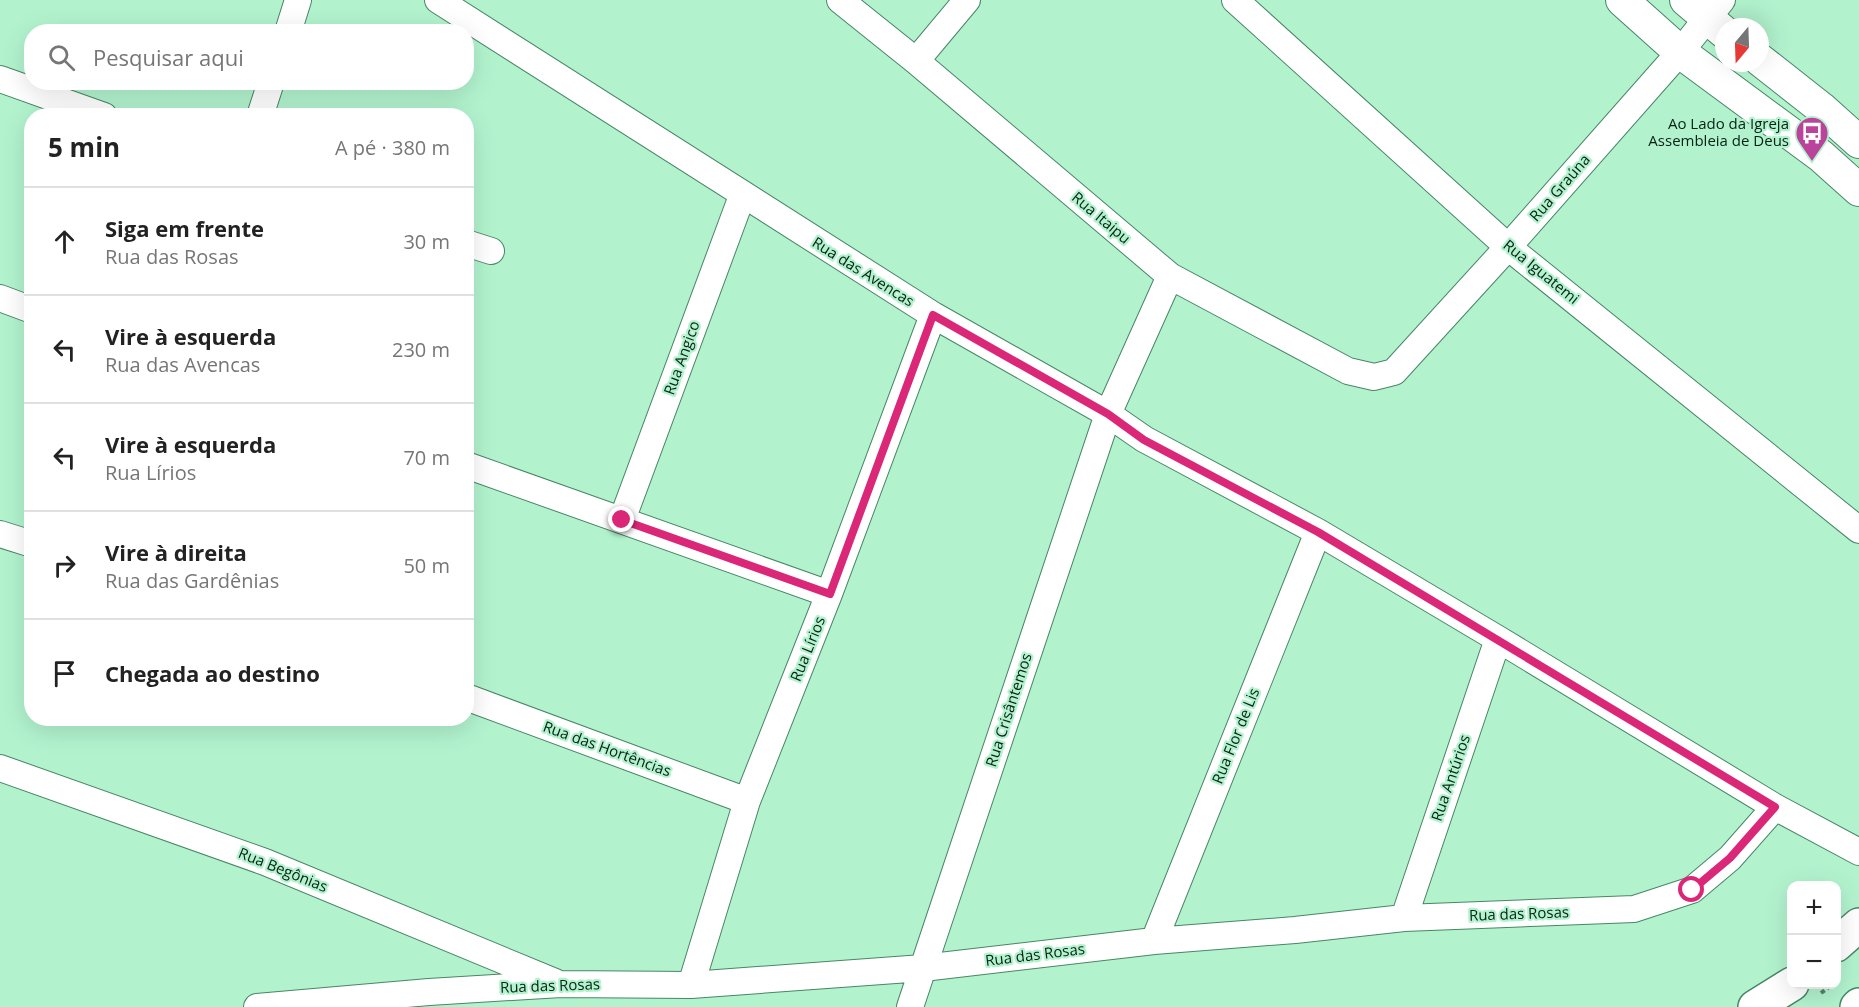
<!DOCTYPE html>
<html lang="pt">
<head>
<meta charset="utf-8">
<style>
	body { margin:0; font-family:"Open Sans",sans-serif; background:#f2f2f2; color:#222 }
	.controls { position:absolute; right:18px; bottom:18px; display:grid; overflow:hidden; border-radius:12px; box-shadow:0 6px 24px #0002 }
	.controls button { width:54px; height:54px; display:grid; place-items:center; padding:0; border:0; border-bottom:2px solid #e0e0e0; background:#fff; color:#222; font:30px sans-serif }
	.compass { position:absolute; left:1715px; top:18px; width:54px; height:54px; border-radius:50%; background:#fff; box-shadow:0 6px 24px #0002; rotate:199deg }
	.stop { position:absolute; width:18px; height:18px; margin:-14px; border:4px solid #db2777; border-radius:50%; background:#fff }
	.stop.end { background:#db2777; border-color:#fff; box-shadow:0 2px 6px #0008 }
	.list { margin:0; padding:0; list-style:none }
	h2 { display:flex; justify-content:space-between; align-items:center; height:78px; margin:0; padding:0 24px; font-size:26px }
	h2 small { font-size:20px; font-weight:400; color:#767676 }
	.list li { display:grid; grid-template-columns:39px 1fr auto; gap:18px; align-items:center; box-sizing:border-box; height:108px; padding:0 24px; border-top:2px solid #e0e0e0 }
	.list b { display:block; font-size:22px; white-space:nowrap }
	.list p { margin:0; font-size:20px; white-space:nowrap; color:#767676 }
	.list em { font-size:20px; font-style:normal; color:#767676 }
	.icon { flex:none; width:33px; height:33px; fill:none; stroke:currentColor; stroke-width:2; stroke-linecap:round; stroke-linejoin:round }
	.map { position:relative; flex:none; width:1859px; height:1007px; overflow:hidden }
	.search { position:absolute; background:#fff; box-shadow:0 6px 24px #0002; left:24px; top:24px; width:450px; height:66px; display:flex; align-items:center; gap:15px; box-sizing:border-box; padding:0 21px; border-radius:24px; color:#767676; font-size:22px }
	.panel { position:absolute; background:#fff; box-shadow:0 6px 24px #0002; left:24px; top:108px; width:450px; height:618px; border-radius:24px }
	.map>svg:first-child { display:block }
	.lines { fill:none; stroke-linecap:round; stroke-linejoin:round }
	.minor-casing { stroke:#488665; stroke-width:28 }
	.tertiary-casing { stroke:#488665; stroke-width:34 }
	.secondary-casing { stroke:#488665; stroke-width:36 }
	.path { stroke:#558169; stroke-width:4; stroke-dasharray:4.5 3; stroke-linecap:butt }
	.minor { stroke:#fff; stroke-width:26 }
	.tertiary { stroke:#fff; stroke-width:32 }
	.secondary { stroke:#fff; stroke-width:33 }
	.route { stroke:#db2777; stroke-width:8 }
	.labels { text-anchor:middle; stroke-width:4.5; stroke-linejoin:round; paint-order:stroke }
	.poi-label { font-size:15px; fill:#072215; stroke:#b2f3ce; text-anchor:end }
	.street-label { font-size:15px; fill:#072215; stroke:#b2f3ce }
</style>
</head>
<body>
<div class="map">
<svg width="1859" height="1007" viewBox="0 0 1859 1007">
	<rect width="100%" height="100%" fill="#b2f3ce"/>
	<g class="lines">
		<defs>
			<path id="minor" d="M438 0 933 315 1108 414 1144 439 1318 532 1498 639 1775 807 1859 852
				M840 0 916 61 1170 276 1348 371 1374 377 1394 372 1508 247 1680 52 1722 0
				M1235 0 1508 247 1859 530
				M288 32 298 0
				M916 61 967 0
				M0 79 104 116
				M260 116 271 82
				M466 243 491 251
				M0 298 32 310
				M466 465 829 594
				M622 520 742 196
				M0 534 32 544
				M466 697 747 801
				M0 768 265 862 555 982
				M1404 918 1498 639
				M1154 941 1318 532
				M691 985 747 801 829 594 933 315
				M257 1007 429 992 561 984 691 985 923 968 1154 941 1295 930 1404 918 1634 909 1692 890 1730 858 1775 807
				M910 1007 1108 414 1170 276"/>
			<path id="tertiary" d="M1622 0 1680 52 1821 156 1859 190
				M1686 0 1724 32
				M1760 60 1821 108 1859 142"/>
			<path id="secondary" d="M1836 945 1859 925
				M1755 1007 1792 984
				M1857 1007 1859 1005"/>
		</defs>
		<!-- minor casing -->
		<use href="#minor" class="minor-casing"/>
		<!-- tertiary casing -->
		<use href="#tertiary" class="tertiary-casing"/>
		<!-- secondary casing -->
		<use href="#secondary" class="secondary-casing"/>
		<!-- path -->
		<path class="path" d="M1821 993 1833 984"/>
		<!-- minor -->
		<use href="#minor" class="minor"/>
		<!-- tertiary -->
		<use href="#tertiary" class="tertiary"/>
		<!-- secondary -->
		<use href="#secondary" class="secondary"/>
	</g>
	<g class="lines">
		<!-- route -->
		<path class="route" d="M622 520 830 594 933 315 1108 414 1144 440 1318 532 1775 807 1730 858 1692 890"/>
	</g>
	<!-- icons -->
	<defs>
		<symbol id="bus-pin" viewBox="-11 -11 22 30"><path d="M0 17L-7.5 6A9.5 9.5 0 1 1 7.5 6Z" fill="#ba449c" stroke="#b2f3ce"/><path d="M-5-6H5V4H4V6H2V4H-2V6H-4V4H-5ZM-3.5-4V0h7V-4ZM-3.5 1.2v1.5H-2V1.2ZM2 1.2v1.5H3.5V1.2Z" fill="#fff"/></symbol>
	</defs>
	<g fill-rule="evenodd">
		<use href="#bus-pin" x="1793" y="114" width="38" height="52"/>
	</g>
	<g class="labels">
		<!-- poi labels -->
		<g class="poi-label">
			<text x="1789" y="129">Ao Lado da Igreja<tspan x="1789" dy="17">Assembleia de Deus</tspan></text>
		</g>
		<!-- street labels -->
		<g class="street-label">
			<text transform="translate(1560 188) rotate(-49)" y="5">Rua Graúna</text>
			<text transform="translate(1101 218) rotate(40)" y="5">Rua Itaipu</text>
			<text transform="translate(863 272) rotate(32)" y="5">Rua das Avencas</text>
			<text transform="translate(1541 272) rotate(39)" y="5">Rua Iguatemi</text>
			<text transform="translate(682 358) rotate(-70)" y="5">Rua Angico</text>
			<text transform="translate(808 649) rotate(-68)" y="5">Rua Lírios</text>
			<text transform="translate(1009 710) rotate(-72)" y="5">Rua Crisântemos</text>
			<text transform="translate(1236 736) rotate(-68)" y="5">Rua Flor de Lis</text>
			<text transform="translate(607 749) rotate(20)" y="5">Rua das Hortências</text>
			<text transform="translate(1451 778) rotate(-71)" y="5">Rua Antúrios</text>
			<text transform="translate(283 870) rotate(22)" y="5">Rua Begônias</text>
			<text transform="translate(1519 914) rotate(-2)" y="5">Rua das Rosas</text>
			<text transform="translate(1035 955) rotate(-7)" y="5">Rua das Rosas</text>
			<text transform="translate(550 986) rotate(-2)" y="5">Rua das Rosas</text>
		</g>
	</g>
</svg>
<div class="controls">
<button>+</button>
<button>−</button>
</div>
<svg class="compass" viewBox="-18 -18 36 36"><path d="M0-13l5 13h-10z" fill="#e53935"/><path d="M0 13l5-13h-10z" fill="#767676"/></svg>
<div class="stop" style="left:1692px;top:890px"></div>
<div class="stop end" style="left:622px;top:520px"></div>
<div class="search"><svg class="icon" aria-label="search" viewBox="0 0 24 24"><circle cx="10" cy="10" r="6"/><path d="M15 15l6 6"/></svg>Pesquisar aqui</div>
<section class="panel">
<h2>5 min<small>A pé · 380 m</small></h2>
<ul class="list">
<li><svg class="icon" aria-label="ahead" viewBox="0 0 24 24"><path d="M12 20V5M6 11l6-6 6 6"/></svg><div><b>Siga em frente</b><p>Rua das Rosas</p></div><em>30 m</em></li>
<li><svg class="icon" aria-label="left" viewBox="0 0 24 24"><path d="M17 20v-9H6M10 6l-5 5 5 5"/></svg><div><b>Vire à esquerda</b><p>Rua das Avencas</p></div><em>230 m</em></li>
<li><svg class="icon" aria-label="left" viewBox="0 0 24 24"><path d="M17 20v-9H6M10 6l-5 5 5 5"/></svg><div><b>Vire à esquerda</b><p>Rua Lírios</p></div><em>70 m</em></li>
<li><svg class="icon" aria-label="right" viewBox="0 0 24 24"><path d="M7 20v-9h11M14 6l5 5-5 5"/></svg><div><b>Vire à direita</b><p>Rua das Gardênias</p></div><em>50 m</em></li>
<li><svg class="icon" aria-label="arrive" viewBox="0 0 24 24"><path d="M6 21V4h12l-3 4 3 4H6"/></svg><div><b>Chegada ao destino</b></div></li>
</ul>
</section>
</div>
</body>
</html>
